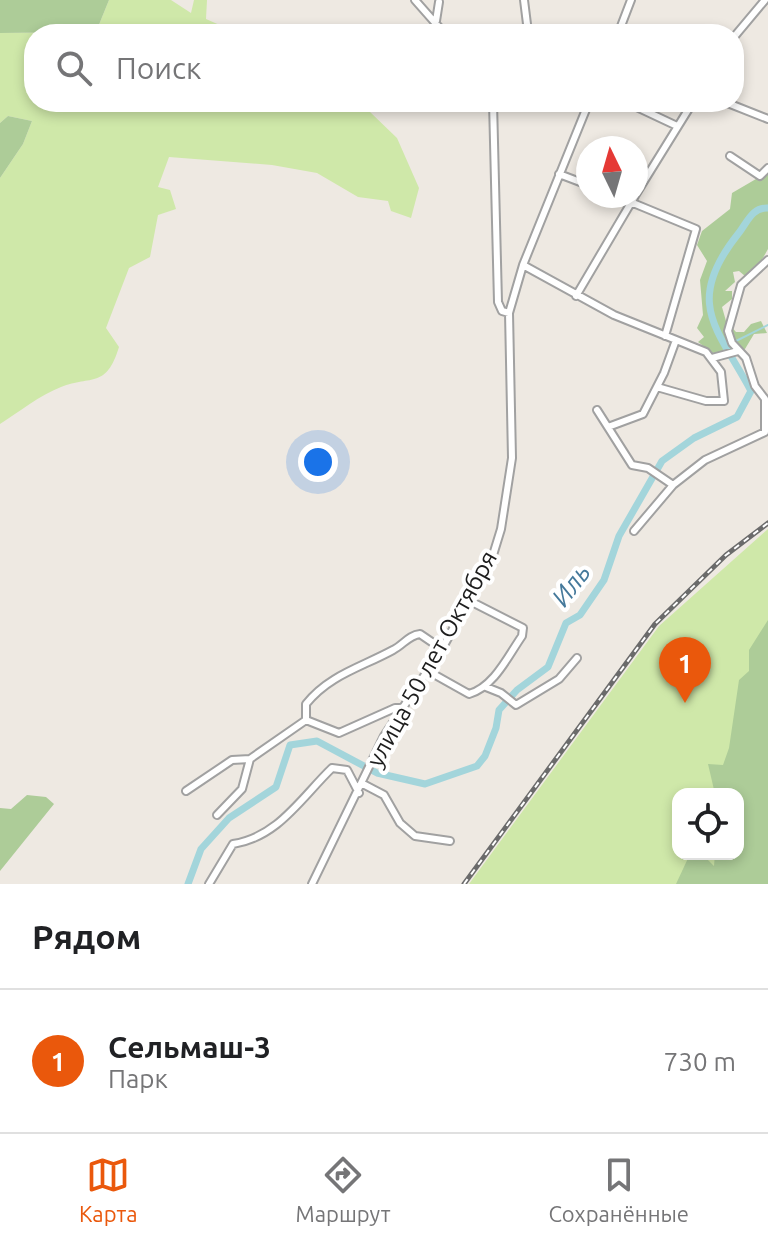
<!DOCTYPE html>
<html lang="ru">
<head>
<meta charset="utf-8">
<style>
	body { margin:0; font-family:Ubuntu,sans-serif; background:#f2f2f2; color:#202124 }
	.controls { position:absolute; right:24px; bottom:24px; display:grid; overflow:hidden; border-radius:16px; box-shadow:0 4px 12px #0003 }
	.controls button { width:72px; height:72px; display:grid; place-items:center; padding:0; border:0; border-bottom:2px solid #e0e0e0; background:#fff; color:#202124; font:40px sans-serif }
	.compass { position:absolute; left:576px; top:136px; width:72px; height:72px; border-radius:50%; background:#fff; box-shadow:0 4px 12px #0003; rotate:355deg }
	.you { position:absolute; left:318px; top:462px; width:28px; height:28px; margin:-20px; border:6px solid #fff; border-radius:50%; background:#1a73e8; box-shadow:0 0 0 12px #1a73e833 }
	.badge { display:grid; place-items:center; width:52px; height:52px; border-radius:50%; background:#ea580c; color:#fff; font-size:26px; font-weight:700 }
	.pin { position:absolute; translate:-50% -66px; filter:drop-shadow(0 2px 4px #0008) }
	.pin::after { content:''; position:absolute; top:42px; width:28px; height:24px; background:inherit; clip-path:polygon(0 0,100% 0,50% 100%) }
	.list { margin:0; padding:0; list-style:none }
	h2 { display:flex; justify-content:space-between; align-items:center; height:104px; margin:0; padding:0 32px; font-size:34px }
	h2 small { font-size:26px; font-weight:400; color:#757577 }
	.list li { display:grid; grid-template-columns:52px 1fr auto; gap:24px; align-items:center; box-sizing:border-box; height:144px; padding:0 32px; border-top:2px solid #e0e0e0 }
	.list b { display:block; font-size:30px; white-space:nowrap }
	.list p { margin:0; font-size:26px; white-space:nowrap; color:#757577 }
	.list em { font-size:26px; font-style:normal; color:#757577 }
	.icon { flex:none; width:44px; height:44px; fill:none; stroke:currentColor; stroke-width:2; stroke-linecap:round; stroke-linejoin:round }
	.map { position:relative; flex:none; width:768px; height:884px; overflow:hidden }
	.search { position:absolute; background:#fff; box-shadow:0 4px 12px #0003; left:24px; right:24px; top:24px; height:88px; display:flex; align-items:center; gap:20px; box-sizing:border-box; padding:0 28px; border-radius:32px; color:#757577; font-size:30px }
	.sheet { height:248px; background:#fff }
	nav { display:flex; justify-content:space-around; align-items:center; box-sizing:border-box; height:112px; border-top:2px solid #e0e0e0; background:#fff; font-size:22px; color:#757577 }
	nav a { display:grid; justify-items:center; gap:4px }
	nav .on { color:#ea580c }
	.map>svg:first-child { display:block }
	.grass { fill:#cfe8a9; fill-rule:evenodd }
	.forest { fill:#adcc98 }
	.lines { fill:none; stroke-linecap:round; stroke-linejoin:round }
	.stream { stroke:#a3d5db; stroke-width:2 }
	.river { stroke:#a3d5db; stroke-width:7 }
	.minor-casing { stroke:#a1a1a1; stroke-width:10 }
	.minor { stroke:#fff; stroke-width:6 }
	.rail-casing { stroke:#6b6b6b; stroke-width:5 }
	.rail { stroke:#fff; stroke-width:2; stroke-dasharray:6; stroke-linecap:butt }
	.labels { text-anchor:middle; stroke-width:8; stroke-linejoin:round; paint-order:stroke }
	.street-label { font-size:24px; fill:#1d1d1d; stroke:#fff }
	.water-label { font-size:26px; font-style:italic; fill:#45799b; stroke:#fff }
</style>
</head>
<body>
<div class="map">
<svg width="768" height="884" viewBox="0 0 768 884">
	<rect width="100%" height="100%" fill="#eee9e2"/>
	<!-- grass -->
	<path class="grass" d="M109 0H171L191 13 194 0H207L206 19 231 30 230 34H34V102H367L370 112 397 138 419 188 411 218 391 211 388 201 358 197 317 173 272 165 169 157 158 187 170 190 176 209 158 215 150 257 129 268 106 328 119 347C106 389 92 375 61 387 40 395 19 412 0 424V178L23 144 32 121 8 116 0 123V33L96 32Z
		M768 529V884H469L659 626ZM678 794H738V854H678Z"/>
	<!-- forest -->
	<path class="forest" d="M0 0H109L96 32 0 33Z
		M8 116 32 121 23 144 0 178V123Z
		M768 165V249L759 265 745 276 739 271 733 272 735 282 725 291H732V299L722 307 726 321 736 332H744L751 324 761 321 767 333 754 334 745 349 716 355 698 342 704 337 697 328 703 315 700 280 707 261 697 245 702 231 730 209 732 193 756 179Z
		M768 620V884H676L690 854H702L714 866 715 854H738V794H715L708 764 723 765 729 748 739 680 749 671V650Z
		M27 795 46 797 54 804 0 871V808L11 809Z"/>
	<g class="lines">
		<!-- stream -->
		<path class="stream" d="M734 342 768 325"/>
		<!-- river -->
		<path class="river" d="M188 884 201 849 229 818 276 787 290 745 317 741 377 773 425 784 477 766 485 756 496 728 499 710 517 690 548 667 566 623 580 615 604 580 619 536 662 461 694 438 737 417 751 391C718 329 683 303 738 234 747 223 752 207 768 208"/>
		<defs>
			<path id="minor" d="M415 0 445 34
				M524 0 527 24 524 34
				M436 21 439 2
				M618 34 631 0
				M734 37 765 0
				M493 102 498 302 502 311 509 313
				M626 102 677 126
				M725 102 768 119
				M730 156 760 176 768 168
				M559 174 588 185
				M636 194 693 102
				M616 196 696 229 665 336
				M523 265 614 315 706 352 721 372 724 401H706L657 387
				M576 296 635 196
				M712 358 738 351
				M597 410 632 465 648 468 673 485
				M608 427 643 414 664 373 676 340
				M634 531 673 485 705 460 765 432V399L755 386 746 358 732 343 728 331 741 285 768 260
				M428 671 469 694C494 687 508 656 522 636L523 628 470 601
				M486 687 501 693 516 705 559 679 577 658
				M306 720V704C329 675 362 667 393 650 403 645 409 635 420 634L442 649
				M306 720 339 733 395 708H402
				M363 784 384 795 400 823 415 836 450 841
				M186 791 232 760 250 759
				M217 815 242 789 250 759 306 720
				M209 884 233 844C278 837 301 798 332 768L347 770 359 793
				M312 884 384 736 442 649 493 555 501 529 512 458 509 313 523 265 589 102"/>
		</defs>
		<!-- minor casing -->
		<use href="#minor" class="minor-casing"/>
		<!-- minor -->
		<use href="#minor" class="minor"/>
		<defs>
			<path id="rail" d="M464 884 655 624 726 555 768 523"/>
		</defs>
		<!-- rail casing -->
		<use href="#rail" class="rail-casing"/>
		<!-- rail -->
		<use href="#rail" class="rail"/>
	</g>
	<g class="labels">
		<!-- street labels -->
		<g class="street-label">
			<text transform="translate(432 659) rotate(-61)" y="8">улица 50 лет Октября</text>
		</g>
		<!-- water labels -->
		<g class="water-label">
			<text transform="translate(571 585) rotate(-53)" y="9">Иль</text>
		</g>
	</g>
</svg>
<div class="controls">
<button><svg class="icon" aria-label="locate" viewBox="0 0 24 24"><circle cx="12" cy="12" r="6"/><path d="M12 2v4M12 18v4M2 12h4M18 12h4"/></svg></button>
</div>
<svg class="compass" viewBox="-18 -18 36 36"><path d="M0-13l5 13h-10z" fill="#e53935"/><path d="M0 13l5-13h-10z" fill="#757577"/></svg>
<div class="you"></div>
<div class="pin badge" style="left:685px;top:703px">1</div>
<div class="search"><svg class="icon" aria-label="search" viewBox="0 0 24 24"><circle cx="10" cy="10" r="6"/><path d="M15 15l6 6"/></svg>Поиск</div>
</div>
<section class="sheet">
<h2>Рядом<small></small></h2>
<ul class="list">
<li><span class="badge">1</span><div><b>Сельмаш-3</b><p>Парк</p></div><em>730 m</em></li>
</ul>
</section>
<nav>
<a class="on"><svg class="icon" aria-label="map" viewBox="0 0 24 24"><path d="M3 6l6-2 6 2 6-2v14l-6 2-6-2-6 2zM9 4v14M15 6v14"/></svg>Карта</a>
<a><svg class="icon" aria-label="directions" viewBox="0 0 24 24"><path d="M12 3l9 9-9 9-9-9zM9 14v-3h6M13 9l2 2-2 2"/></svg>Маршрут</a>
<a><svg class="icon" aria-label="saved" viewBox="0 0 24 24"><path d="M7 4h10v16l-5-4-5 4z"/></svg>Сохранённые</a>
</nav>
</body>
</html>
